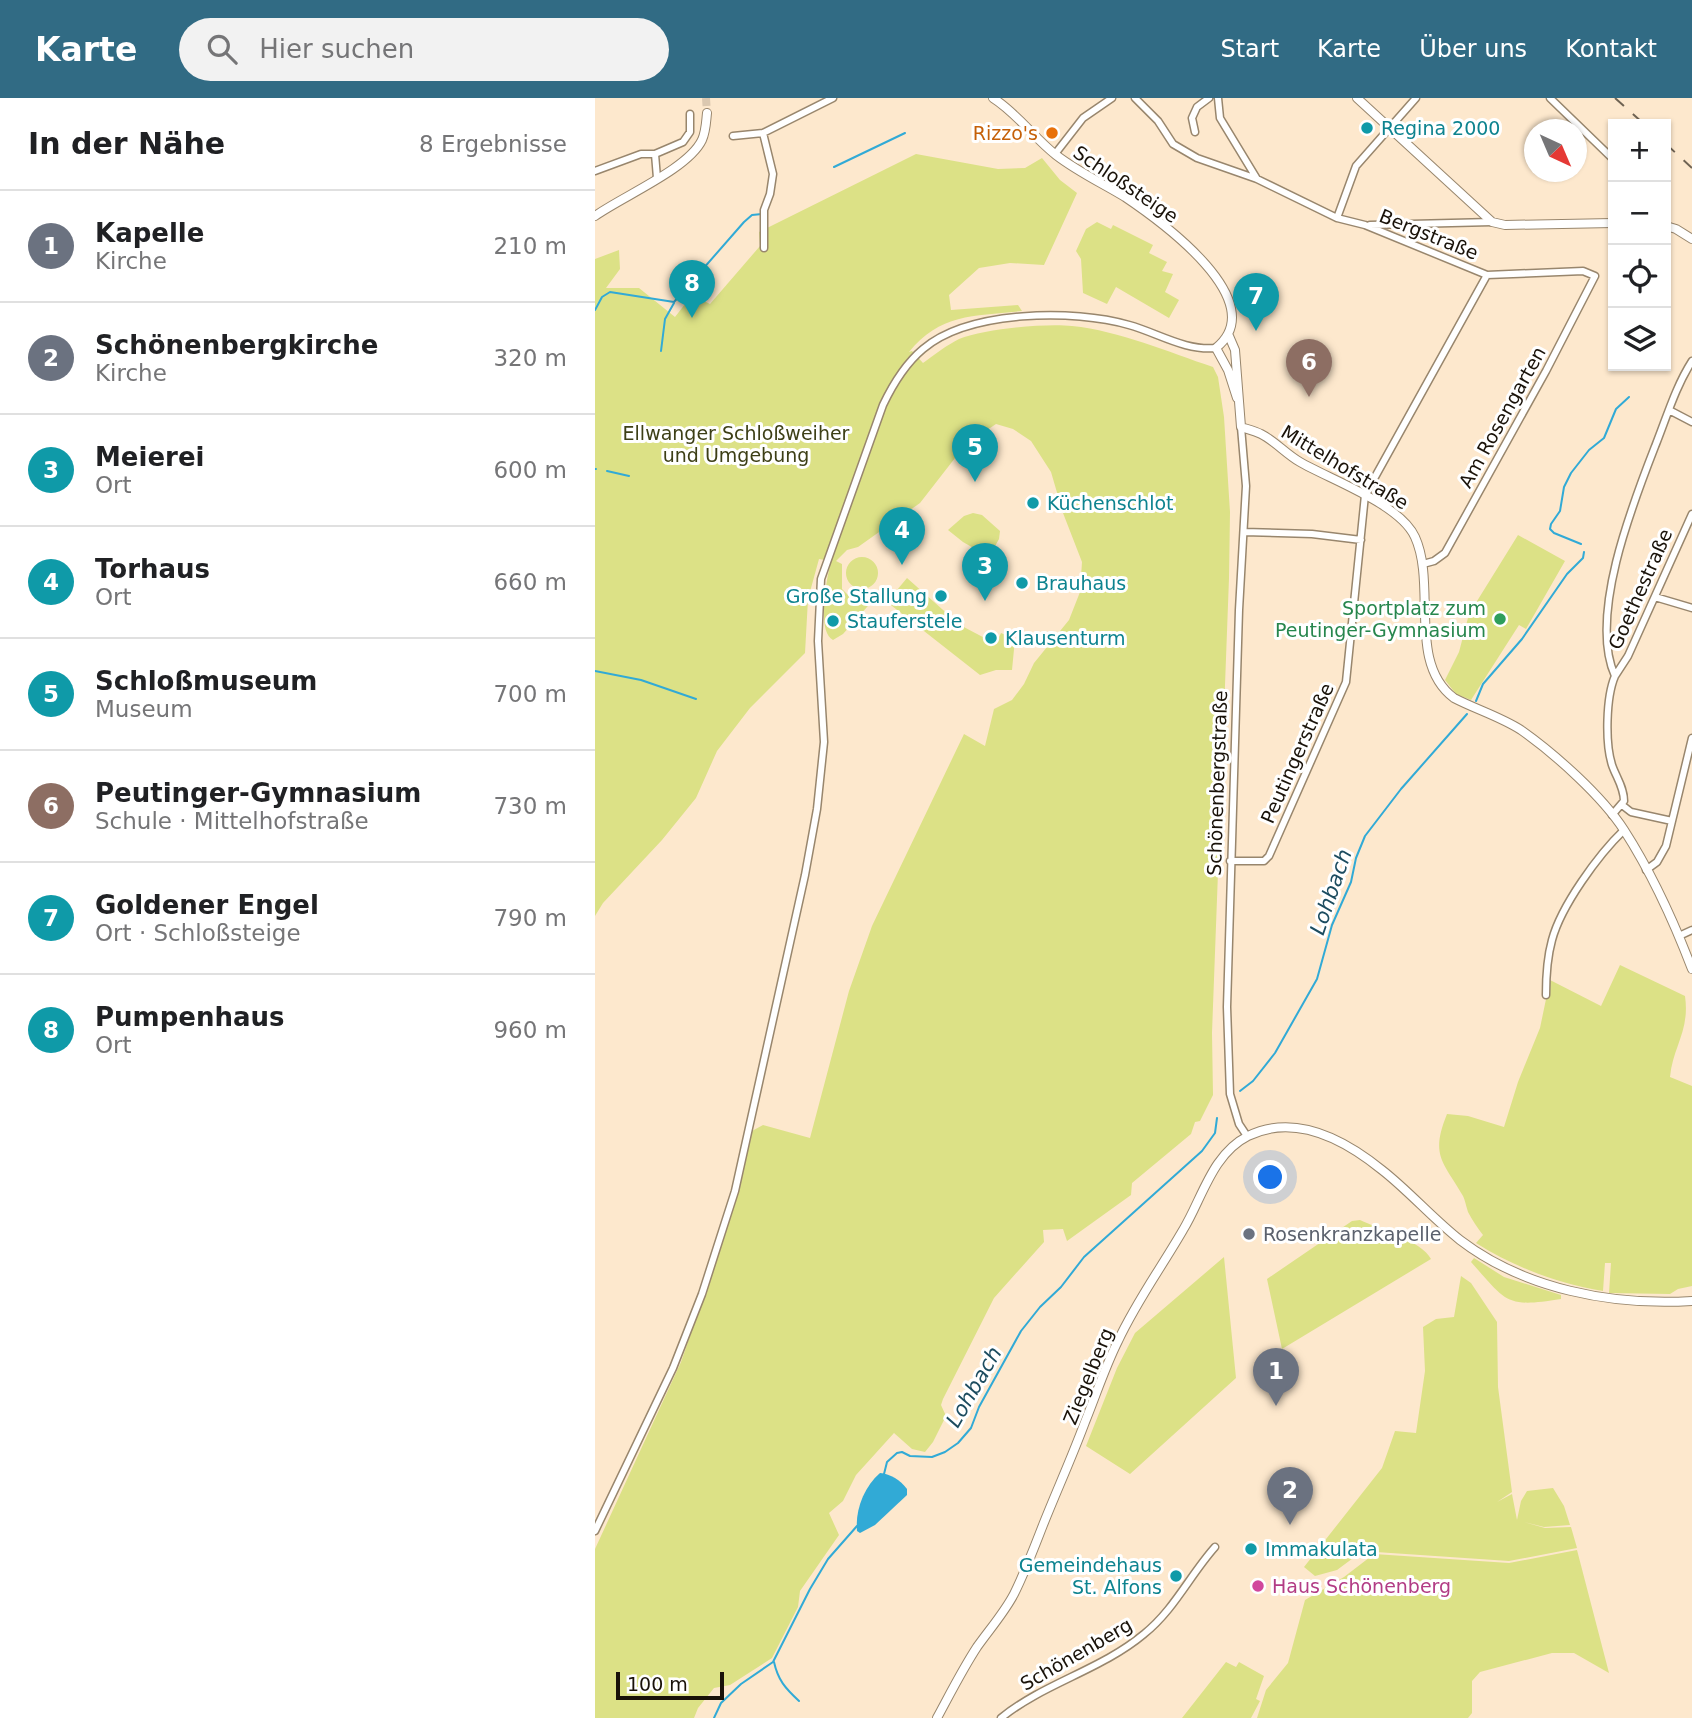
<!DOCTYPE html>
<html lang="de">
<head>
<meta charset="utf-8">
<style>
	body { margin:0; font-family:"DejaVu Sans",sans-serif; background:#f2f2f2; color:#202124 }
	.controls { position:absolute; right:21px; top:21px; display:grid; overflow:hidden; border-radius:0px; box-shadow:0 2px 5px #0004 }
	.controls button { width:63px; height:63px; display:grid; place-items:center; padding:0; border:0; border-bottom:2px solid #e0e0e0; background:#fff; color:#202124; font:35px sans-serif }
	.compass { position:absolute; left:929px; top:21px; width:63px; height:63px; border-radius:50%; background:#fff; box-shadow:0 2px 5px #0004; rotate:136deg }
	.scale { position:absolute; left:21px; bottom:18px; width:108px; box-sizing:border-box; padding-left:7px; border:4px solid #191209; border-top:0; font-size:19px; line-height:24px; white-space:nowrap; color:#191209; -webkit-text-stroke:5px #fff; paint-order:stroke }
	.you { position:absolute; left:676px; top:1080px; width:24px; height:24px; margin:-18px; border:5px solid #fff; border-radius:50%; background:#1a73e8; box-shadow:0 0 0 10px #1a73e833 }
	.badge { display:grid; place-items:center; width:46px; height:46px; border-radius:50%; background:#316b84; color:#fff; font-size:23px; font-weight:700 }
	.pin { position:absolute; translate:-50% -58px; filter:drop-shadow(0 2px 4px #0008) }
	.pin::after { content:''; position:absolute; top:37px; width:24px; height:21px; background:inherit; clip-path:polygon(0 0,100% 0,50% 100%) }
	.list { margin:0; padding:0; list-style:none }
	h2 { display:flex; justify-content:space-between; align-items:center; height:91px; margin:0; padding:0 28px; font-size:30px }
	h2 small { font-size:23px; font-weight:400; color:#757577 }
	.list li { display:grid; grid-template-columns:46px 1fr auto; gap:21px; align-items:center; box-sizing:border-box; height:112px; padding:0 28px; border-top:2px solid #e0e0e0 }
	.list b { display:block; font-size:26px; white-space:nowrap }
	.list p { margin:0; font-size:23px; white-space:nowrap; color:#757577 }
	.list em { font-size:23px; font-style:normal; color:#757577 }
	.icon { flex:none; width:38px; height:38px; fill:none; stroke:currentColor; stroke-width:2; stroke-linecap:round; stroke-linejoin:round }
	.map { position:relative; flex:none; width:1097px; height:1620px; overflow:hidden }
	header { display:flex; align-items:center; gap:42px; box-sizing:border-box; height:98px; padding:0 35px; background:#316b84; color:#fff }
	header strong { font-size:33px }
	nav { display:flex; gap:38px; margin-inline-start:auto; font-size:24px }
	.search { width:490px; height:63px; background:#f2f2f2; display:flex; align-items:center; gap:18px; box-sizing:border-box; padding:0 24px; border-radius:38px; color:#757577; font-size:26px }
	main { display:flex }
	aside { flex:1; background:#fff }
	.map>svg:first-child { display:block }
	.green { fill:#dce186 }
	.water { fill:#31aad6 }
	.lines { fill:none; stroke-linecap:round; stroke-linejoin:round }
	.stream { stroke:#31aad6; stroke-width:2 }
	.secondary-tunnel { stroke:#dbc8b0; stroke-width:8; stroke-dasharray:8 4; stroke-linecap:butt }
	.street-casing { stroke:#98866d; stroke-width:9 }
	.secondary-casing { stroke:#98866d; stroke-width:10 }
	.street { stroke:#fff; stroke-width:6 }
	.secondary { stroke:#fff; stroke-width:8 }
	.rail { stroke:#6f6353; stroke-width:2; stroke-dasharray:12 12; stroke-linecap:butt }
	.culture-dot { fill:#0f9aa8; stroke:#fff; stroke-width:2.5 }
	.food-dot { fill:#e8710a; stroke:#fff; stroke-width:2.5 }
	.leisure-dot { fill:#2e9e5b; stroke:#fff; stroke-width:2.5 }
	.worship-dot { fill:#6b7280; stroke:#fff; stroke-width:2.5 }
	.hotel-dot { fill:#d1479c; stroke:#fff; stroke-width:2.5 }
	.labels { text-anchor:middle; stroke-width:6; stroke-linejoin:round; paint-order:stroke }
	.culture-label { font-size:19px; fill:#0d838f; stroke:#fff; text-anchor:start }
	.food-label { font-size:19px; fill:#c56008; stroke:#fff; text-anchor:end }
	.street-label { font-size:19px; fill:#191209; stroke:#fff }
	.park-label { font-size:19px; fill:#3d3f16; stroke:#fff }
	.leisure-label { font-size:19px; fill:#27864d; stroke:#fff; text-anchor:end }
	.worship-label { font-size:19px; fill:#5b616d; stroke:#fff; text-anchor:start }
	.hotel-label { font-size:19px; fill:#b23c85; stroke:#fff; text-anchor:start }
	.water-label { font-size:21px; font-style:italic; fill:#1c4c5f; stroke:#fff }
</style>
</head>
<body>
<header>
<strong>Karte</strong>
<div class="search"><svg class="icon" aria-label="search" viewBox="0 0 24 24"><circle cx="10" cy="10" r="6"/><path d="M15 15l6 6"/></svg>Hier suchen</div>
<nav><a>Start</a><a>Karte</a><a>Über uns</a><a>Kontakt</a></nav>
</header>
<main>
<aside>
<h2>In der Nähe<small>8 Ergebnisse</small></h2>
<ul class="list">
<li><span class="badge" style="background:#6b7280">1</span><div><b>Kapelle</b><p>Kirche</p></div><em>210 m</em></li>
<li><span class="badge" style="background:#6b7280">2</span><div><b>Schönenbergkirche</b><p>Kirche</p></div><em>320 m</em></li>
<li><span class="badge" style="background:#0f9aa8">3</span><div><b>Meierei</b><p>Ort</p></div><em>600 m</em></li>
<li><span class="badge" style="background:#0f9aa8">4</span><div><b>Torhaus</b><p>Ort</p></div><em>660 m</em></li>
<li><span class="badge" style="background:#0f9aa8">5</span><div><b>Schloßmuseum</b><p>Museum</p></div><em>700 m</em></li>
<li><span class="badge" style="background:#8d6e63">6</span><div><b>Peutinger-Gymnasium</b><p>Schule · Mittelhofstraße</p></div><em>730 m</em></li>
<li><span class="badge" style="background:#0f9aa8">7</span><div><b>Goldener Engel</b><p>Ort · Schloßsteige</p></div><em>790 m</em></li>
<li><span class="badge" style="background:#0f9aa8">8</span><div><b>Pumpenhaus</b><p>Ort</p></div><em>960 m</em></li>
</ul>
</aside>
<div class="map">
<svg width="1097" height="1620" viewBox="0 0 1097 1620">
	<rect width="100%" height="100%" fill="#fde8cd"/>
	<!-- green -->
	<path class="green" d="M321 56 403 71 430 70 447 60 465 82 482 95 449 167 415 165 384 170 354 197 356 212 423 207 427 213C381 218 345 215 314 254L317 253 328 265C339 257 352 247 364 241 390 231 450 225 477 228 525 233 573 254 618 269L623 279 629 319 635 414 634 480 617 935 618 997 605 1023 600 1024 596 1036 537 1085 536 1097 472 1143 468 1131 448 1132 449 1144 399 1200 348 1301 346 1307 351 1318 338 1344 330 1354 317 1351 299 1335 261 1377 248 1403 234 1415 244 1437 205 1493 203 1509 177 1560 135 1587 119 1590 103 1610 99 1620H0V1451L86 1264 130 1137 157 1033 168 1027 215 1040 254 893 277 828 369 636 390 648 399 611 417 602 429 586 439 565 474 522 485 494 487 464 468 415 456 374 436 343 418 331 401 326 380 340 360 360 325 405 263 449 252 452 241 463 247 466V491L255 499 269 498 275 495 280 500 248 536 238 542C221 533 232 480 236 463L224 461 213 501 210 555 155 610 122 653 101 700 67 742 8 805 0 818V161L24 152 25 171 11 190H44L80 219 97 197 115 206 165 148 164 134Z
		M502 124 516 131 518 127 558 147 554 155 572 164 567 173 578 176 570 194 584 202 574 220 521 189 512 206 488 195 486 161 481 153 491 131Z
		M378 415 387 417 405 433 404 441 394 459 368 444 353 432 369 418Z
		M923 437 970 463 931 531 924 527 876 602 861 596 850 582 864 554 874 516Z
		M251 475a16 16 0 1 1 32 0a16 16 0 1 1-32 0Z
		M312 480 365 527 401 546 406 535 420 541 417 572H401L385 577 292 504Z
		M1025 867 1090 898C1095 933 1078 948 1075 979L1097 988V1188L1083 1191 1075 1196 1014 1195 1016 1165H1010L1008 1193C962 1185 921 1170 881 1145L888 1137C882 1129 877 1122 873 1114 871 1108 870 1102 868 1098 848 1063 835 1058 852 1016L873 1018 909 1029 923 984 945 930 955 882 1006 908Z
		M765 1122C784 1131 827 1143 836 1161L687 1251 672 1181 757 1123Z
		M629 1159 641 1280 535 1376 491 1348 522 1270 540 1235Z
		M879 1160 909 1179 966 1197V1201C910 1210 912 1204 876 1164Z
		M866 1178 876 1185 902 1224 903 1289 917 1394 902 1404 917 1396 922 1422 926 1403 932 1393 958 1390 969 1408 975 1427 949 1429 929 1424 950 1430 976 1429 982 1450 914 1463 781 1454 777 1446 742 1472 720 1478 709 1469 787 1370 800 1333 821 1335 830 1273 828 1229 841 1221 859 1219Z
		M982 1452 1014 1575 979 1555H957L885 1574 877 1583V1615L873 1620H662L671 1592 693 1565 710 1502 749 1479 779 1456 914 1465Z
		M631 1564 641 1569 644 1564 669 1578 661 1601 665 1603 656 1620H587Z"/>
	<!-- water -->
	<path class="water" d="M285 1375C296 1376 305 1382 312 1391V1397L280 1427 265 1435 262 1433C260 1412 269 1389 285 1375Z"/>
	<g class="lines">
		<!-- stream -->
		<path class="stream" d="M239 69 310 35
			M0 212 7 199 15 194 79 204 149 124 157 117 167 116
			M66 253 70 221 79 205
			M0 371H1
			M12 373 34 378
			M986 446 959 435 955 431 956 426 965 413 969 389 976 375 994 352 1009 340 1021 311 1034 299
			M0 573 46 582 101 601
			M881 603 888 586 927 541 972 476 988 460 989 454
			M645 993 658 983 680 955 722 881 737 827 756 784 761 760 770 738 806 691 872 616
			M289 1376 292 1364 302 1355 307 1354 315 1358 337 1359 350 1354 363 1345 376 1330 384 1309 426 1233 445 1209 466 1189 489 1159 607 1053 620 1035 622 1020
			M179 1564C183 1582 190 1590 204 1603
			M119 1620 126 1605 146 1586 178 1564 215 1491 233 1461 262 1428"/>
		<!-- secondary-tunnel -->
		<path class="secondary-tunnel" d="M111 0 112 15"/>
		<defs>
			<path id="street" d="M540 0 563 23 578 46 602 60 662 81 742 120 770 127 892 177 988 173 1000 178 951 273 850 455 839 463 828 466
				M623 0 625 20 662 81
				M955 0 1018 61
				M600 34 597 20 602 9 614 0
				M168 35 178 76 175 96 169 112V150
				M138 38 168 35 238 0
				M60 56 62 80
				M460 56 488 20 517 0
				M0 73 46 56H60L88 44 95 34V16
				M742 120 761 68 821 0
				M775 127 897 124
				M1074 312 1097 324
				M646 329 651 388 644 512 632 909 635 996 644 1026 652 1038
				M649 434 717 436 766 442
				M1060 499 1097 510
				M1020 578 1033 558 1097 416
				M1027 707 1036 714 1077 723
				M1017 717 1029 703C1029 689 1021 679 1017 667 1010 645 1011 599 1020 578 993 518 1038 405 1061 346 1072 318 1081 288 1097 263
				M635 763H669L674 758 751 584 770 397 892 177
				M1051 772 1062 764 1071 748 1097 640
				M1084 838 1097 832
				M951 897C951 879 952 860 957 842 966 808 1003 757 1029 732
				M0 1433 78 1270 107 1196 140 1093 210 777 222 711 229 644 223 543 226 481 288 307C298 286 310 266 328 251 374 212 479 211 534 227 563 235 590 253 621 250
				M406 1620C449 1585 506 1572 549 1536 579 1512 595 1477 620 1449"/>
			<path id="secondary" d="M398 0C422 15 439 40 461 57 483 74 507 85 530 99 567 124 678 204 621 250L633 272 642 300
				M762 0 897 124 910 127 1018 125
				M0 118C28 98 93 71 107 42 111 33 111 24 112 15
				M1071 128 1081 131 1097 141
				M634 238 640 252 646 329C652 331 660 333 666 336 680 343 691 356 705 364 736 382 805 406 820 439 842 487 812 565 859 600 880 611 906 619 926 632 960 656 1007 698 1029 732 1056 774 1079 824 1097 871
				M342 1620C355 1596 367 1572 382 1549 394 1532 409 1515 419 1496 430 1474 439 1450 448 1427 462 1392 477 1359 490 1324 501 1297 510 1269 523 1243 541 1204 566 1170 588 1132 607 1101 617 1056 653 1038 700 1015 750 1042 787 1072 814 1093 837 1120 865 1142 929 1191 1017 1208 1097 1203"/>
		</defs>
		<!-- street casing -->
		<use href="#street" class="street-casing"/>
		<!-- secondary casing -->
		<use href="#secondary" class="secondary-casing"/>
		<!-- street -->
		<use href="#street" class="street"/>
		<!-- secondary -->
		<use href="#secondary" class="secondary"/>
		<!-- rail -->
		<path class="rail" d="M1020 0 1049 26
			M1071 46 1097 70"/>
	</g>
	<!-- markers -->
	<g class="culture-dot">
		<circle cx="772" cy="30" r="7"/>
		<circle cx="438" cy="405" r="7"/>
		<circle cx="427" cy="485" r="7"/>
		<circle cx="346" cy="498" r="7"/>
		<circle cx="238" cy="523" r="7"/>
		<circle cx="396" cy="540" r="7"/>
		<circle cx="656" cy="1451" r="7"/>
		<circle cx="581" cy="1478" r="7"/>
	</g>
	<circle class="food-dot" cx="457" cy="35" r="7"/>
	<circle class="leisure-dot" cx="905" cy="521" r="7"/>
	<circle class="worship-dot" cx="654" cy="1136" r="7"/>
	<circle class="hotel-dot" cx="663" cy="1488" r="7"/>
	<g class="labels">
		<!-- culture labels -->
		<g class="culture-label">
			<text x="786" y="37">Regina 2000</text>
			<text x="452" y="412">Küchenschlot</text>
			<text x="441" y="492">Brauhaus</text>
			<text x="332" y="505" text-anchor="end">Große Stallung</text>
			<text x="252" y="530">Stauferstele</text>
			<text x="410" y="547">Klausenturm</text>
			<text x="670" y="1458">Immakulata</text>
			<text x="567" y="1474" text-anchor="end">Gemeindehaus<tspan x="567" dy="22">St. Alfons</tspan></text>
		</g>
		<!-- food labels -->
		<g class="food-label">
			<text x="443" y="42">Rizzo's</text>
		</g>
		<!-- street labels -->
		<g class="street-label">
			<text transform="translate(531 86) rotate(34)" y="7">Schloßsteige</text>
			<text transform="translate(834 136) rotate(22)" y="7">Bergstraße</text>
			<text transform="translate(907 319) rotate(-61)" y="7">Am Rosengarten</text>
			<text transform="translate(750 369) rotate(31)" y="7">Mittelhofstraße</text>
			<text transform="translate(1045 491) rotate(-66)" y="7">Goethestraße</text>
			<text transform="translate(702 655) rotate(-66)" y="7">Peutingerstraße</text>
			<text transform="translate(622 685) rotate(-88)" y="7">Schönenbergstraße</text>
			<text transform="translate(493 1278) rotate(-68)" y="7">Ziegelberg</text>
			<text transform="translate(481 1556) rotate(-30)" y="7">Schönenberg</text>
		</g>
		<!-- park labels -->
		<g class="park-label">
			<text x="141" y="342">Ellwanger Schloßweiher<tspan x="141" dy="22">und Umgebung</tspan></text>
		</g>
		<!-- leisure labels -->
		<g class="leisure-label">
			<text x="891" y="517">Sportplatz zum<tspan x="891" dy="22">Peutinger-Gymnasium</tspan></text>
		</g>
		<!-- worship labels -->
		<g class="worship-label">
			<text x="668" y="1143">Rosenkranzkapelle</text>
		</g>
		<!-- hotel labels -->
		<g class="hotel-label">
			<text x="677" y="1495">Haus Schönenberg</text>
		</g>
		<!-- water labels -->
		<g class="water-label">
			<text transform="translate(736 794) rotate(-71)" y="7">Lohbach</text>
			<text transform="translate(379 1289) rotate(-60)" y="7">Lohbach</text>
		</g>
	</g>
</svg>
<div class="controls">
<button>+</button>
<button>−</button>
<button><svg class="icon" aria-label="locate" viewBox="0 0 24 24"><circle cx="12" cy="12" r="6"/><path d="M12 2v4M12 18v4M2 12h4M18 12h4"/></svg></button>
<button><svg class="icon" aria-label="layers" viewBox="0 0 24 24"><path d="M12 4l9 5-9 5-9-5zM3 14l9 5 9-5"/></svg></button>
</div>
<svg class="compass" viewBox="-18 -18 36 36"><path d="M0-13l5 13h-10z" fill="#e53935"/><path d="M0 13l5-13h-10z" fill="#757577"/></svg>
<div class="scale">100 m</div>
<div class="you"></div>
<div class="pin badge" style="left:681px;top:1308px;background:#6b7280">1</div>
<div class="pin badge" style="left:695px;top:1427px;background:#6b7280">2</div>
<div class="pin badge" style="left:390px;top:503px;background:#0f9aa8">3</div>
<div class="pin badge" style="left:307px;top:467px;background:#0f9aa8">4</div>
<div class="pin badge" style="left:380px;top:384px;background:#0f9aa8">5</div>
<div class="pin badge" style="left:714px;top:299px;background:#8d6e63">6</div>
<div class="pin badge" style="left:661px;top:233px;background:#0f9aa8">7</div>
<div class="pin badge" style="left:97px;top:220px;background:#0f9aa8">8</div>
</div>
</main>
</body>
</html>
